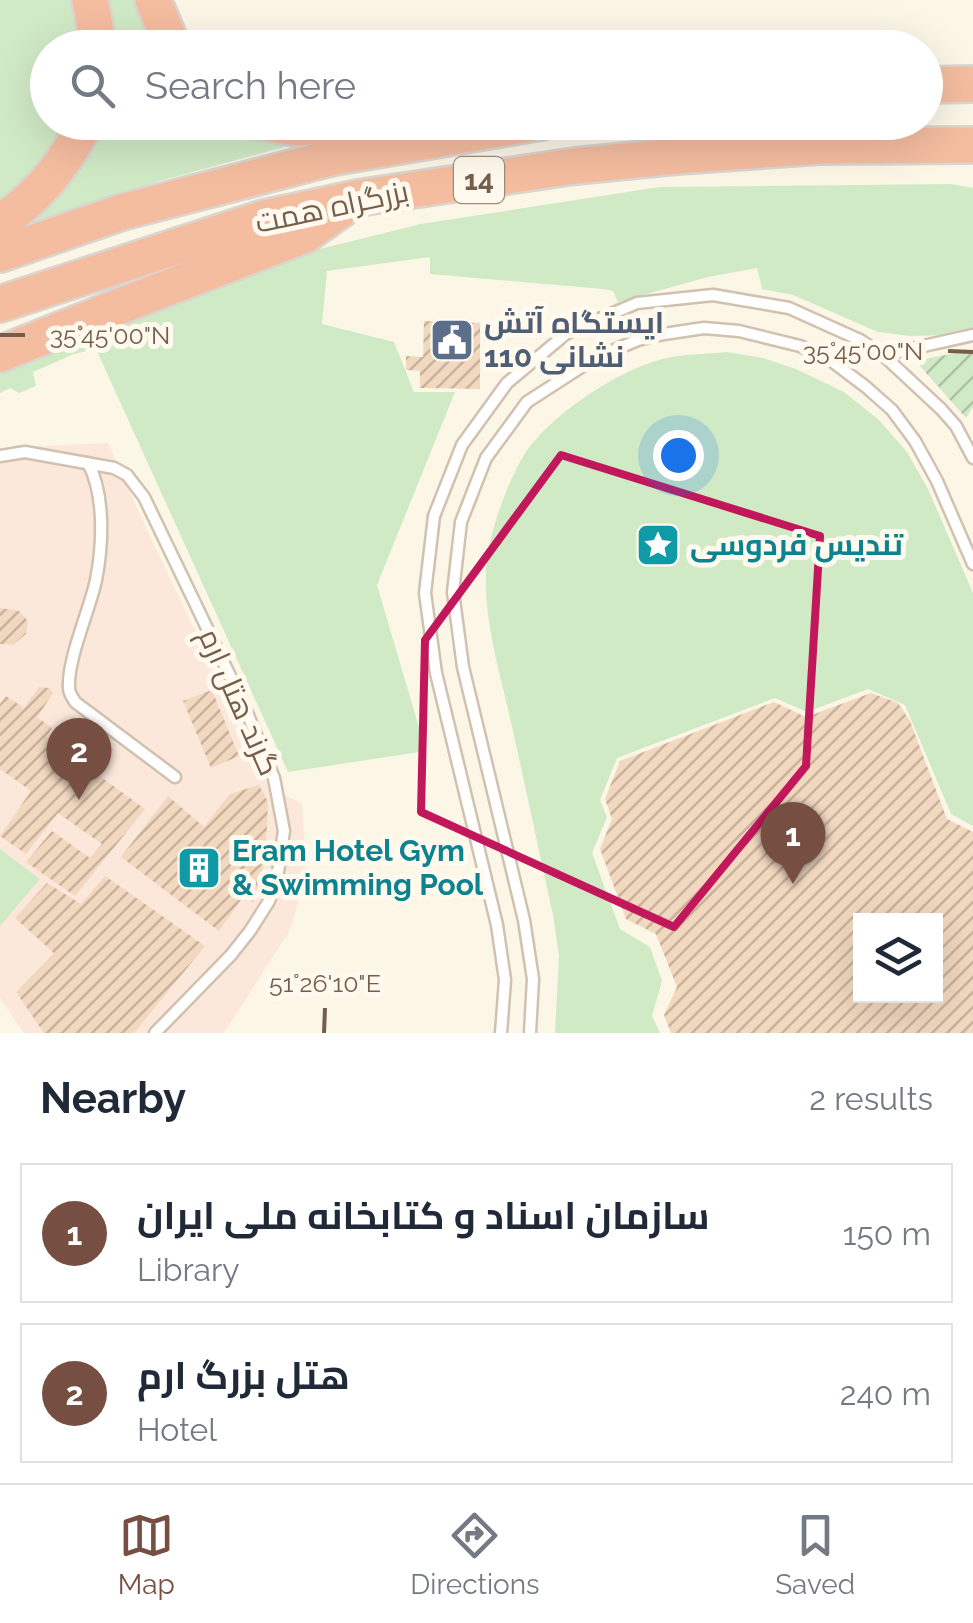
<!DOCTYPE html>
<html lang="en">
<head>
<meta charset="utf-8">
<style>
	body { margin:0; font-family:Raleway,Cairo,sans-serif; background:#f6f6f7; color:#1f2937 }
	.controls { position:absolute; right:30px; bottom:30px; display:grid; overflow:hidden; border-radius:0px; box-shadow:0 10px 40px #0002 }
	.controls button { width:90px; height:90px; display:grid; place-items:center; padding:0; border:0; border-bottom:2px solid #e0e1e3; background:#fff; color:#1f2937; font:50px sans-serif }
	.you { position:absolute; left:678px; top:455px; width:35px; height:35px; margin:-25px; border:8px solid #fff; border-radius:50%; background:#1a73e8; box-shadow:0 0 0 15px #1a73e833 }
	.badge { display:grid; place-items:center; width:65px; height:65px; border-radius:50%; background:#774f42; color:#fff; font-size:32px; font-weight:700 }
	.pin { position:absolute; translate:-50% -82px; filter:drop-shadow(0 2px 5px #0008) }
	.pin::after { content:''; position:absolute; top:52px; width:35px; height:30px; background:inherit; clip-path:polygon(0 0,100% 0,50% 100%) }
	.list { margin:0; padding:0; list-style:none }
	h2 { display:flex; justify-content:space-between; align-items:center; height:130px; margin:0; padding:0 40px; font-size:42px }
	h2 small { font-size:32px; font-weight:400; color:#747a83 }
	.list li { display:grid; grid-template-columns:65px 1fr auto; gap:30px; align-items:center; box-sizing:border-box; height:140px; margin:0 20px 20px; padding:0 20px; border:2px solid #e0e1e3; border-radius:0px }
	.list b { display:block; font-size:38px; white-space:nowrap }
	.list p { margin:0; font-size:32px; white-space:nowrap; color:#747a83 }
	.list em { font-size:32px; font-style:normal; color:#747a83 }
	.icon { flex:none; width:55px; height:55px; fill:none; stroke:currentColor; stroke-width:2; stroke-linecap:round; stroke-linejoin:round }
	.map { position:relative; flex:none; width:973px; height:1033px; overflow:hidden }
	.search { position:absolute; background:#fff; box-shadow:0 10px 40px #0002; left:30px; right:30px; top:30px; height:110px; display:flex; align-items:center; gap:25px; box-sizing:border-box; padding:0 35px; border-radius:55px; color:#747a83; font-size:38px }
	.sheet { height:450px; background:#fff }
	nav { display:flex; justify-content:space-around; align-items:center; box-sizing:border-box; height:140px; border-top:2px solid #e0e1e3; background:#fff; font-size:28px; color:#747a83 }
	nav a { display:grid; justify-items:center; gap:5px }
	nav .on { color:#774f42 }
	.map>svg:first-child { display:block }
	.commercial { fill:#fce8db }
	.green { fill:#d1eac6 }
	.garden { fill:url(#garden-furrows) }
	.building { fill:url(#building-hatch); fill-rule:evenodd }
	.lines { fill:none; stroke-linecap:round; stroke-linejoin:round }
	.lane-casing { stroke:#d0c1b0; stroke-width:15 }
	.highway-casing { stroke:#dbd5d0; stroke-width:40 }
	.lane { stroke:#fff; stroke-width:10 }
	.highway { stroke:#f5bda0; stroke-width:35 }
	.marked { fill:none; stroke:#c2185b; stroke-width:8; stroke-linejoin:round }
	.ticks { fill:none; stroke:#765e4c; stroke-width:4 }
	.labels { text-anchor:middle; stroke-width:10; stroke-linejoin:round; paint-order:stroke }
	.shield { fill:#fff9ee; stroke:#9f8c7d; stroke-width:2.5 }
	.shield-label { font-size:28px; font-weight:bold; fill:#765e4c }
	.street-label { font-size:30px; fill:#765e4c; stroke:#fff9ee }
	.service-label { font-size:30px; font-weight:bold; fill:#4e5e75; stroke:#fff9ee; text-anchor:start }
	.culture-label { font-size:30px; font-weight:bold; fill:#0d838f; stroke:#fff9ee; text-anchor:start }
	.ticks-label { font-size:25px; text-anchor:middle; fill:#765e4c; stroke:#fff9ee; stroke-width:10; stroke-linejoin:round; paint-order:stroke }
</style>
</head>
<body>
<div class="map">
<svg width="973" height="1033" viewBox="0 0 973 1033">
	<defs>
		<pattern id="garden-furrows" width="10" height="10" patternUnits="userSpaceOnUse" patternTransform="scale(2.5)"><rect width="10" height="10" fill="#d1eac6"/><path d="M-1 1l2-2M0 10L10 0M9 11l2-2" fill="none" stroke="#aec1a3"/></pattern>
		<pattern id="building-hatch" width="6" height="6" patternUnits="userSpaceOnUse" patternTransform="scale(2.5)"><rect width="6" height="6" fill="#f1d8bf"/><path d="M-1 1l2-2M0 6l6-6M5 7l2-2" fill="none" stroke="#c8b29d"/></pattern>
	</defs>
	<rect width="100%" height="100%" fill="#fcf6e7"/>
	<!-- commercial -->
	<path class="commercial" d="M108 443 148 532 269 786 302 804 306 866 302 890 290 930 224 1033H24L0 998V448Z"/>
	<!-- green -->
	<path class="green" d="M0 0H82L89 47 48 48V122L77 123 0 215Z
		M102 0H137L162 47H107Z
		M95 123H231L247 130 299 143 160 181 0 236Z
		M951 184 973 188V329L947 335 910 336 878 332 793 295 762 289 757 268 708 277 618 302 613 291 603 289 430 274V257L327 271 322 324 394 342 414 392H455L377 585 426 751 288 772 96 349 74 354 33 372 36 386 19 393 10 388 0 393V369L259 264 421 224 659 187Z
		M727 352 763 358 796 369 844 392 879 420 907 452 928 489 973 593V826L951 814 905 705 868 689 807 712 775 698 617 758 600 800 607 817 592 853 620 929 650 947 662 981 652 1016 660 1033H555L559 956 553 915C538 847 524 780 509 713 498 666 484 619 486 570 487 538 507 483 524 455 550 415 620 368 667 358 686 354 707 354 727 352Z
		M0 849 40 879 0 926Z"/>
	<!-- garden -->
	<path class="garden" d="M973 350V407L966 418 920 366 924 359Z"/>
	<!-- building -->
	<path class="building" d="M424 321 480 323V389L420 388V371L406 370V356L423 357Z
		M0 608 19 611 28 621 26 634 13 645 0 644Z
		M39 687 49 688 53 693 37 717 52 728 46 737 145 809 75 896 26 862 52 831 90 858 102 844 58 813 26 854 0 836 31 791 0 769V704L6 696 24 708Z
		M212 690 239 756 211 768 183 701Z
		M871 693 898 703 910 721 947 819 973 832V1033H671L664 1015 677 987 656 934 626 919 600 849 612 819 605 799 620 761 774 702 806 717ZM860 921H936V996H860Z
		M259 785 268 802 266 845 261 880 253 902 245 894 219 931 121 857 168 796 204 827 230 794Z
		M105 876 205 946 134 1033H44L16 992 54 953 15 918 47 883 81 904Z"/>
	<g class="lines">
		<defs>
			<path id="lane" d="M883 355 973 335
				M0 456 25 452 114 468 127 475 144 497 243 703 274 778 284 831 277 879 269 901 250 931 231 955 155 1033
				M88 463C105 494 103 545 96 580 90 609 67 660 69 688 69 694 72 696 75 702L175 777
				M501 1033 505 980 497 925 436 673 425 593 434 516 462 445 507 383 567 333 637 303 713 295 789 308 860 340 883 355 941 409 956 426 973 458
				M530 1033 533 979 524 920 463 667 453 592 461 522 486 458 527 402 595 358 638 340 664 334 704 328 739 331 800 346 833 362 866 387 892 410 915 441 937 481 973 564"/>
			<path id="highway" d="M90 0 99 48
				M153 0 173 48
				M926 85 973 84
				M261 122 296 128 365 122
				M0 222C38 198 66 162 86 122
				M0 254 122 212 334 157 541 122
				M0 304 264 218 358 198 575 166 676 156 820 146 973 145
				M0 354 128 303 305 235 343 208"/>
		</defs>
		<!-- lane casing -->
		<use href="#lane" class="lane-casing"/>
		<!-- highway casing -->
		<use href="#highway" class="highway-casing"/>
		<!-- lane -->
		<use href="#lane" class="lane"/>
		<!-- highway -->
		<use href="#highway" class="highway"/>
	</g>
	<!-- marked area -->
	<path class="marked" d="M561 455 820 536 806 766 674 927 421 812 425 640Z"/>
	<!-- ticks -->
	<path class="ticks" d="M0 335H25M948 351 973 352M324 1033 325 1008"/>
	<!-- icons -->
	<defs>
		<symbol id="civic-square" viewBox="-11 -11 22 22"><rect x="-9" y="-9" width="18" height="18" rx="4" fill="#5c6f8a" stroke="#fff9ee"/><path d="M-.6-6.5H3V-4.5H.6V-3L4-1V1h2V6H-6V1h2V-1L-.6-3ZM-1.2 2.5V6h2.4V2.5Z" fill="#fff"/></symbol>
		<symbol id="sight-square" viewBox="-11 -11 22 22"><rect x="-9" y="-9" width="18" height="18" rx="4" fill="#0f9aa8" stroke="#fff9ee"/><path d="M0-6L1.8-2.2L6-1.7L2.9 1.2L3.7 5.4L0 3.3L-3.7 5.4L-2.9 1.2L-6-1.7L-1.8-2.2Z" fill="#fff"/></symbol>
		<symbol id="building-square" viewBox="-11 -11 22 22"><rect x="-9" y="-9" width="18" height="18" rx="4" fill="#0f9aa8" stroke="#fff9ee"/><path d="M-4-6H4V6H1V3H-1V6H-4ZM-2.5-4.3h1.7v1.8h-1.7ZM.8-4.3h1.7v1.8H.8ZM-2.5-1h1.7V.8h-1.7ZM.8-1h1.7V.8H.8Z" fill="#fff"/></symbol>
	</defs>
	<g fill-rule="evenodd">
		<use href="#civic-square" x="427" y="315" width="50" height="50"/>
		<use href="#sight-square" x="633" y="520" width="50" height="50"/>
		<use href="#building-square" x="174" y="843" width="50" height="50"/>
	</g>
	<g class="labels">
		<!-- shield labels -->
		<rect class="shield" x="454" y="157" width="50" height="46" rx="8"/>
		<g class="shield-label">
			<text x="479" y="190">14</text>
		</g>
		<!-- street labels -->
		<g class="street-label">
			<text transform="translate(332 207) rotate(-12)" y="10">بزرگراه همت</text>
			<text transform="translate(239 702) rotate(66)" y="10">گرند هتل ارم</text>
		</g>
		<!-- service labels -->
		<g class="service-label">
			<text x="484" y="333">ایستگاه آتش<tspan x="484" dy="34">نشانی 110</tspan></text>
		</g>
		<!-- culture labels -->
		<g class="culture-label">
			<text x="690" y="555">تندیس فردوسی</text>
			<text x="232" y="861">Eram Hotel Gym<tspan x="232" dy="34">&amp; Swimming Pool</tspan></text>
		</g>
	</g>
	<g class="ticks-label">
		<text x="110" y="344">35°45'00"N</text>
		<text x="863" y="360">35°45'00"N</text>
		<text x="325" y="992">51°26'10"E</text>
	</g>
</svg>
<div class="controls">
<button><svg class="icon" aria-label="layers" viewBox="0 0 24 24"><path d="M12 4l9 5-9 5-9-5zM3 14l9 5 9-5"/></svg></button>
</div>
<div class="you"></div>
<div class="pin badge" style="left:793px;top:884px">1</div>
<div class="pin badge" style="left:79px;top:800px">2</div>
<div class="search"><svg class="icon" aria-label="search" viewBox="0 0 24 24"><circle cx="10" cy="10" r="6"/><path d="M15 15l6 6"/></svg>Search here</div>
</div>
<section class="sheet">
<h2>Nearby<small>2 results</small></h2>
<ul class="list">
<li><span class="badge">1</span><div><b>سازمان اسناد و کتابخانه ملی ایران</b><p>Library</p></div><em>150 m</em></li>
<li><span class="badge">2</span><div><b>هتل بزرگ ارم</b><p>Hotel</p></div><em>240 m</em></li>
</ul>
</section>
<nav>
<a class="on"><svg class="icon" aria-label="map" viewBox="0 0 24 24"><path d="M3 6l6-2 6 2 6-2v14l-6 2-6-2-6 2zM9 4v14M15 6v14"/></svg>Map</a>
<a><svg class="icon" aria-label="directions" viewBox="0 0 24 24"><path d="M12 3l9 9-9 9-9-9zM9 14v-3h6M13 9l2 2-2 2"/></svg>Directions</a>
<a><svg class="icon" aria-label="saved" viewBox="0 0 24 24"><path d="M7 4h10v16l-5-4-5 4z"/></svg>Saved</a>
</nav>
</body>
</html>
